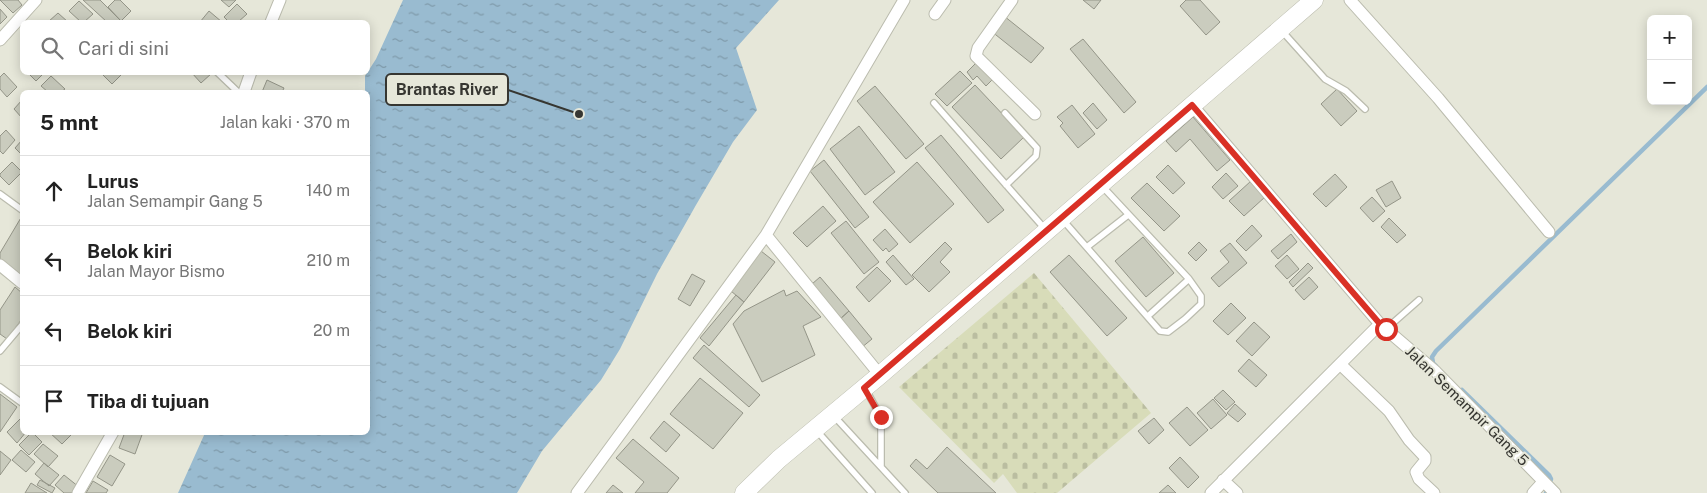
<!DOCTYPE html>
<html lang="id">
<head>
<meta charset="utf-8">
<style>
	body { margin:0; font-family:"Public Sans",sans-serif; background:#f2f2f2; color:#222 }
	.controls { position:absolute; right:15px; top:15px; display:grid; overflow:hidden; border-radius:8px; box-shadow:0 2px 12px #0003 }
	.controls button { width:45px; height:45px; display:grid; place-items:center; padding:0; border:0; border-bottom:1px solid #e0e0e0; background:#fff; color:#222; font:25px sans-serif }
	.stop { position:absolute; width:15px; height:15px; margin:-11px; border:4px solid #d93025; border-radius:50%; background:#fff }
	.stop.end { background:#d93025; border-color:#fff; box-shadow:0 1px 5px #0008 }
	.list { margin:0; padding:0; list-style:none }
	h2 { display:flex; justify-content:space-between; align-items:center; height:65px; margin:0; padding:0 20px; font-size:21px }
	h2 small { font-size:16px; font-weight:400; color:#767676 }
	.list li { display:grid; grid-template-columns:32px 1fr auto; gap:15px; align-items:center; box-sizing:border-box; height:70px; padding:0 20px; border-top:1px solid #e0e0e0 }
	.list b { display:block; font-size:19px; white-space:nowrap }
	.list p { margin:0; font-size:16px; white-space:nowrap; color:#767676 }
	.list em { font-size:16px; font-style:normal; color:#767676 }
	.icon { flex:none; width:28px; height:28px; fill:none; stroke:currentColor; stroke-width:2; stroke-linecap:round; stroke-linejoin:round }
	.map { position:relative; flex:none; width:1707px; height:493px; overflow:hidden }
	.search { position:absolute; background:#fff; box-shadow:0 2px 12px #0003; left:20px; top:20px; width:350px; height:55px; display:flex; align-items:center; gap:12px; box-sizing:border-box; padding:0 18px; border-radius:8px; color:#767676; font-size:19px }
	.panel { position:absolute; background:#fff; box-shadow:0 2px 12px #0003; left:20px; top:90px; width:350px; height:345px; border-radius:8px }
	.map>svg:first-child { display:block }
	.cemetery { fill:url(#cemetery-stones) }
	.water { fill:url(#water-ripples) }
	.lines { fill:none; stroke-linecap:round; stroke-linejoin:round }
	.stream { stroke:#99bbd0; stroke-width:4.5 }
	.building { fill:#caccbe; stroke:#949588 }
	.lane-casing { stroke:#bbbcae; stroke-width:8 }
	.street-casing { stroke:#bbbcae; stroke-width:13 }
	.primary-casing { stroke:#bbbcae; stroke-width:19 }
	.lane { stroke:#fff; stroke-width:5.5 }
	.street { stroke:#fff; stroke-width:11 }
	.primary { stroke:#fff; stroke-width:18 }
	.route { stroke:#d93025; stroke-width:6 }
	.labels { text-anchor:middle; stroke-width:4; stroke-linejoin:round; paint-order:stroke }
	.street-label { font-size:15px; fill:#363631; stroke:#e6e7d9 }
	.leader { fill:none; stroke:#363631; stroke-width:2 }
	.callout-dot { fill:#363631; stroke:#e6e7d9; stroke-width:2 }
	.callout { fill:#e6e7d9; stroke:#363631; stroke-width:2 }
	.callout-label { font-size:16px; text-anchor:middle; font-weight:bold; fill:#363631 }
</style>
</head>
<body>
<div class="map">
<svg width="1707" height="493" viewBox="0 0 1707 493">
	<defs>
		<pattern id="cemetery-stones" width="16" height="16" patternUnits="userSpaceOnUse" patternTransform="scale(1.25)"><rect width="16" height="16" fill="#d8dcb9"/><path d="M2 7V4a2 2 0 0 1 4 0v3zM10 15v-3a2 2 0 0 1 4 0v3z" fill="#babda0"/></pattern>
		<pattern id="water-ripples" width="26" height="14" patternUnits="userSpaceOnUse" patternTransform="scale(1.25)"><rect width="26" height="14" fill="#99bbd0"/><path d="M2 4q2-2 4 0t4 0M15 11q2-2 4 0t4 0" fill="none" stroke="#7e99a9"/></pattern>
	</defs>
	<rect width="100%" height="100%" fill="#e6e7d9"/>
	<!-- cemetery -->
	<path class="cemetery" d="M1034 273 1151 413 1057 493H1017L1003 474 994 483 899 387Z"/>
	<!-- water -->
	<path class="water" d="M403 0H779L736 48 757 110 733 142 696 205 657 274 620 349 601 380 542 451 517 493H178L205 433 368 432V92H365V76L376 59Z"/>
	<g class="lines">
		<!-- stream -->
		<path class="stream" d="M1436 366 1433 363 1432 357 1436 351 1707 87
			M1462 390 1549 475 1551 479 1546 493"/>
	</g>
	<!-- building -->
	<path class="building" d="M0 0H18L22 5 13 13Z
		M83 0H100L122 22H107Z
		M115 0H120L131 11 121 21 108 7Z
		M221 0H236L229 7Z
		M1083 0H1101L1094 9Z
		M1186 0H1200L1220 22 1206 35 1180 6Z
		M79 1 93 14 84 22H81L69 11Z
		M237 4 247 14 238 22H229L224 17Z
		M0 9 7 17 0 24Z
		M209 11 222 22H200Z
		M58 13 68 22H48Z
		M1004 16 1044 48 1031 63 991 31Z
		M1083 39 1136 102 1124 113 1070 49Z
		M978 61 994 78 986 86 977 76 973 80 967 72Z
		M960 71 972 83 947 106 935 94Z
		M27 72H45L36 81Z
		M100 72H120L122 74 112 84Z
		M191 72H211L212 73 201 83Z
		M4 73 17 87 7 97 0 89V77Z
		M51 76 65 89 61 92H48L41 86Z
		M267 80 284 88 282 92H262Z
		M975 85 1024 137 1001 159 952 107Z
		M875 86 924 144 906 159 857 101Z
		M1337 89 1357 111 1341 126 1321 104Z
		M22 100V118L14 109Z
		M1093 103 1107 120 1097 129 1083 113Z
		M1072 105 1095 134 1078 148 1060 126 1063 123 1057 117Z
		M1193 117 1230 160 1217 171 1190 139 1176 152 1166 141Z
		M859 126 895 172 865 195 830 149Z
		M6 130 15 140 3 154 0 151V136Z
		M941 135 1004 210 988 223 925 148Z
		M22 140V155L15 148Z
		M824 160 869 217 855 228 810 171Z
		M12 162 22 172 9 185 0 176V174Z
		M917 162 954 204 910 243 873 202Z
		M1168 165 1185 183 1173 194 1156 177Z
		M1226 173 1238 186 1223 199 1212 187Z
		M1335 174 1347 187 1326 207 1313 194Z
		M1251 181 1265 197 1244 216 1229 201Z
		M1392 181 1401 198 1386 207 1376 190Z
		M1147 183 1180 216 1164 231 1131 198Z
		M1372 197 1385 211 1373 222 1360 208Z
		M823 206 836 221 807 247 793 233Z
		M22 216V278L0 260V253Z
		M1389 218 1406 235 1397 243 1381 227Z
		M846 221 879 262 864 274 831 233Z
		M1252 225 1262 236 1246 251 1236 241Z
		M885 229 898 244 889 252 886 248 883 251 873 240Z
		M1291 234 1297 242 1278 259 1271 251Z
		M1143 237 1174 273 1146 297 1115 261Z
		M945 242 952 249 940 262 950 272 929 292 912 275Z
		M1199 242 1207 250 1196 261 1188 253Z
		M1230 243 1247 263 1219 287 1211 278 1229 262 1220 251Z
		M761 251 775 262 744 302 731 291Z
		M893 255 914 279 906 285 886 262Z
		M1069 255 1127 318 1107 336 1050 272Z
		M1287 255 1299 269 1287 279 1275 266Z
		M1308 263 1313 268 1293 287 1289 282Z
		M877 267 891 281 869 302 856 287Z
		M692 274 705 281 690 306 678 299Z
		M820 277 849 311 841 318 812 284Z
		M1309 277 1318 287 1304 300 1295 290Z
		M15 287 22 293V319L7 339 0 334V310Z
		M784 290 786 296 797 291 821 317 803 326 815 355 762 382 733 324 744 311Z
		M736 295 744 302 709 346 700 338Z
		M1231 303 1246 318 1228 335 1213 321Z
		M849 311 872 339 861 348 838 321Z
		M1254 322 1270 337 1252 356 1236 341Z
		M704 345 760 395 749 407 693 358Z
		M1249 359 1267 375 1256 387 1238 371Z
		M700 378 743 413 713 449 670 414Z
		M1223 390 1235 402 1226 410 1214 398Z
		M0 394 17 407 0 432Z
		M1213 399 1227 415 1211 429 1197 413Z
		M1235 404 1246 414 1238 422 1227 413Z
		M1187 407 1208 430 1190 446 1169 423Z
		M1154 418 1164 430 1149 444 1138 431Z
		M20 419 22 422V432H26L17 443 7 432Z
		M664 421 680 435 666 452 650 438Z
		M32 432 42 442 29 455 19 445Z
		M49 432H71L72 434 62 444Z
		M125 432H143L135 454 119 448Z
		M633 439 679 478 667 493H635L644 482 616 458Z
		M43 444 58 456 48 467 34 454Z
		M947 447 996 493H938L910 466 916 459 927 469Z
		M21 450 35 462 26 472 12 460Z
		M0 451 11 460 0 475Z
		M110 455 125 464 112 486 97 477Z
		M1180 457 1199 477 1188 488 1169 468Z
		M44 463 59 475 49 486 35 474Z
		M64 475 79 487 73 493H64L55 485Z
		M40 480 55 488 52 493 37 485Z
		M93 481 108 490 106 493H86Z
		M31 483 47 493H25Z
		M613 485 623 493H606Z
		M1168 485 1176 493H1159Z"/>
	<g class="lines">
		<defs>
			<path id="lane" d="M1282 31 1325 79 1346 91 1365 109
				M217 72 238 92
				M934 103 1045 229
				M1005 113 1037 148 1036 156 1006 185
				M0 194 22 210
				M1062 219 1160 331 1168 332 1185 319 1201 304V296L1189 279 1102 186
				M1087 247 1128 215
				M1148 316 1189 279
				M1386 329 1419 300
				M0 351 22 325
				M0 387 22 403
				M866 390 881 417V466
				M834 416 905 493
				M817 431 872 493"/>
			<path id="street" d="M1012 0 978 48 976 56 1035 114
				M1350 0 1438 98 1549 232
				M935 14 945 0
				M271 22 280 0
				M0 40 36 0
				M244 92 251 72
				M1192 105 1380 324 1436 372 1555 493
				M766 235 880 375
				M0 265 22 283
				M1340 364 1389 411 1409 440 1425 457V461L1416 472 1419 479 1434 493
				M1223 480 1237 493
				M78 493 113 432
				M577 493 766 235 904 0
				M1211 493 1380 324
				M1533 493 1543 482"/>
			<path id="primary" d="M744 493 779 459 880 375 1314 0"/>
		</defs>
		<!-- lane casing -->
		<use href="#lane" class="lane-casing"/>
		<!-- street casing -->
		<use href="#street" class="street-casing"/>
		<!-- primary casing -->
		<use href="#primary" class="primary-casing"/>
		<!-- lane -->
		<use href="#lane" class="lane"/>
		<!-- street -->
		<use href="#street" class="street"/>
		<!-- primary -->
		<use href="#primary" class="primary"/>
	</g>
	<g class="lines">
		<!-- route -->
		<path class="route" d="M881 417 864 388 1192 105 1380 324 1386 329"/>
	</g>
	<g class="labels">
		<!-- street labels -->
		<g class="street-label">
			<text transform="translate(1467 406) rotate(44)" y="5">Jalan Semampir Gang 5</text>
		</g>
	</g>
	<!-- callouts -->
	<path class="leader" d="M579 114L508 90"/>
	<circle class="callout-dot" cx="579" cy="114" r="5"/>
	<rect class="callout" x="386" y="74" width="122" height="31" rx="5"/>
	<g class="callout-label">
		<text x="447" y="95">Brantas River</text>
	</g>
</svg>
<div class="controls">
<button>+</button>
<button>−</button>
</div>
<div class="stop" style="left:1386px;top:329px"></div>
<div class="stop end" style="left:881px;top:417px"></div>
<div class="search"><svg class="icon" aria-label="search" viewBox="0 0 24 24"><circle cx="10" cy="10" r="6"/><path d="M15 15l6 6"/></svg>Cari di sini</div>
<section class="panel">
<h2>5 mnt<small>Jalan kaki · 370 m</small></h2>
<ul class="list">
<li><svg class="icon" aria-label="ahead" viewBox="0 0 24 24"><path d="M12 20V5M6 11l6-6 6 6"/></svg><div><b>Lurus</b><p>Jalan Semampir Gang 5</p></div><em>140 m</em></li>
<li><svg class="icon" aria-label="left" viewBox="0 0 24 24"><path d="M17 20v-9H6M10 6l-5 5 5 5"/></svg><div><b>Belok kiri</b><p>Jalan Mayor Bismo</p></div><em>210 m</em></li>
<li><svg class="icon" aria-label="left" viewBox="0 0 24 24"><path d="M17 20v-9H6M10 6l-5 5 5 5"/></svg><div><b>Belok kiri</b></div><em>20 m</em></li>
<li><svg class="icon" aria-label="arrive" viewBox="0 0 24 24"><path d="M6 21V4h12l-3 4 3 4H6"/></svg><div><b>Tiba di tujuan</b></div></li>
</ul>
</section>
</div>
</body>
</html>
